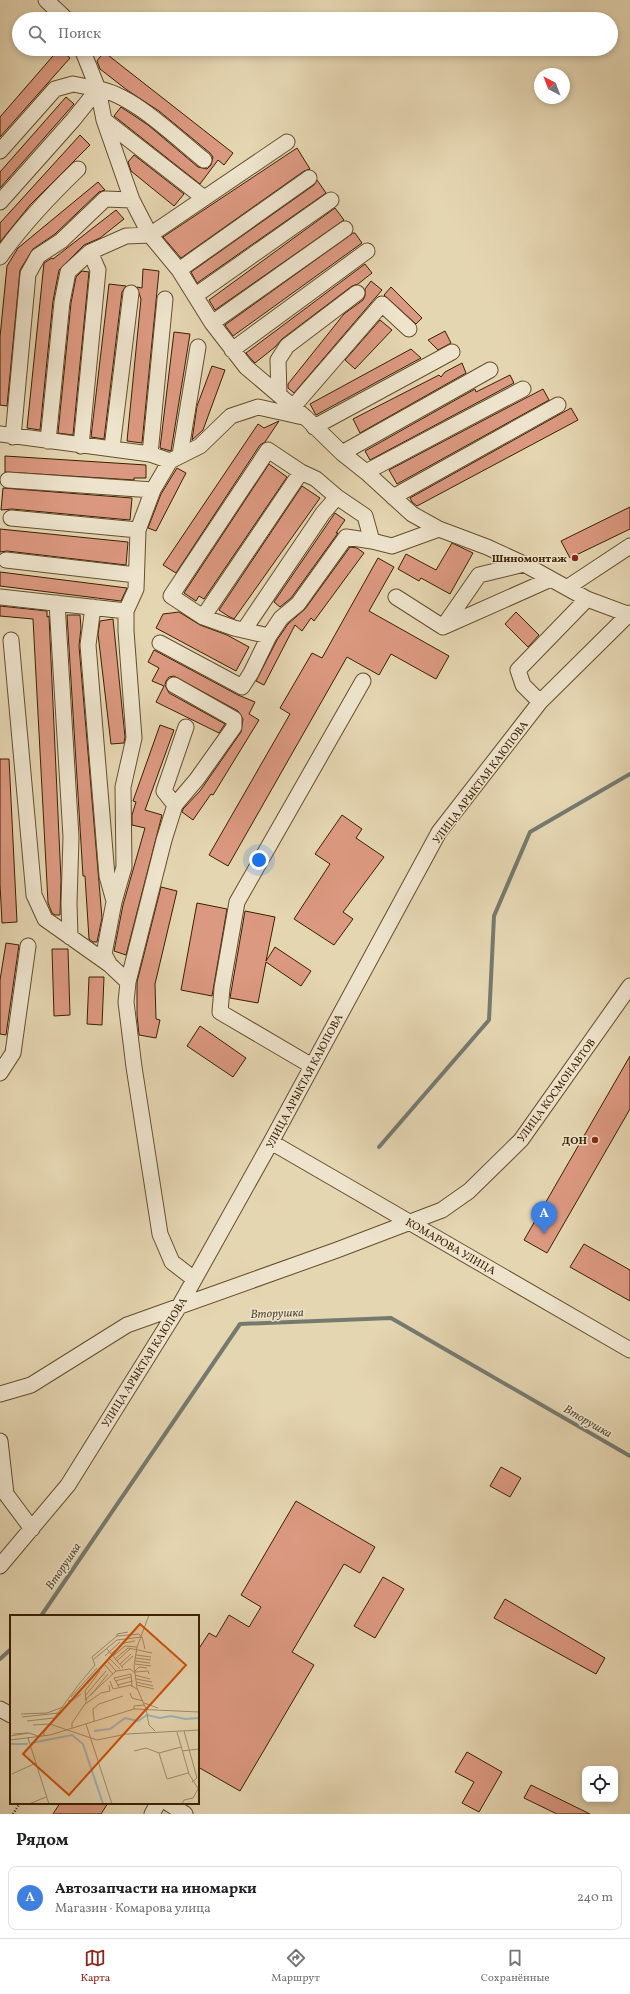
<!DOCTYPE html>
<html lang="ru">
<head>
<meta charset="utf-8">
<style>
	body { margin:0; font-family:Vollkorn,serif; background:#f2f2f2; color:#202124 }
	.controls { position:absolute; right:12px; bottom:12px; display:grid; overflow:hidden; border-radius:8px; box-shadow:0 2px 6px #0003 }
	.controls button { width:36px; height:36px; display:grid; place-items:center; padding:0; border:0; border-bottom:1px solid #e0e0e0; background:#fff; color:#202124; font:20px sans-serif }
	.compass { position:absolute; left:534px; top:68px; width:36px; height:36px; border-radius:50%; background:#fff; box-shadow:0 2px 6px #0003; rotate:318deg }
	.you { position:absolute; left:259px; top:860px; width:14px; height:14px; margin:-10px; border:3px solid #fff; border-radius:50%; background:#1a73e8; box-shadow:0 0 0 6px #1a73e833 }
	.badge { display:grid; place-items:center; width:26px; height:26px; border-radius:50%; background:#8f2418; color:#fff; font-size:13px; font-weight:700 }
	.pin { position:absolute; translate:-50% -33px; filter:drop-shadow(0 1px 2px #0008) }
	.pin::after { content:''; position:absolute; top:21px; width:14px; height:12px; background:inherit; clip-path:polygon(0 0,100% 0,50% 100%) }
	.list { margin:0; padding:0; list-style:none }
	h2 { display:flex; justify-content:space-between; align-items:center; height:52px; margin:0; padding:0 16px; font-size:17px }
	h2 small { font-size:13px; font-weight:400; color:#757577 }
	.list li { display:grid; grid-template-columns:26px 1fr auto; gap:12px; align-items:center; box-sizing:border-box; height:64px; margin:0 8px 8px; padding:0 8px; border:1px solid #e0e0e0; border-radius:8px }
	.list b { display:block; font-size:15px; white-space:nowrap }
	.list p { margin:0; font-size:13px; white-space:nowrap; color:#757577 }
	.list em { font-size:13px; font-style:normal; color:#757577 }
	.icon { flex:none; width:22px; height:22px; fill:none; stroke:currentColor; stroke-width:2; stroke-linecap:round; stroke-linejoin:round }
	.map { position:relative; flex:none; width:630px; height:1814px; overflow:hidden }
	.search { position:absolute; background:#fff; box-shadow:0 2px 6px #0003; left:12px; right:12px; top:12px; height:44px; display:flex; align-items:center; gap:10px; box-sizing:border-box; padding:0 14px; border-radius:22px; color:#757577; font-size:15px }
	.sheet { height:124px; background:#fff }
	nav { display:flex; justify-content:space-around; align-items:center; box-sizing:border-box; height:56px; border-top:1px solid #e0e0e0; background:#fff; font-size:11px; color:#757577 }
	nav a { display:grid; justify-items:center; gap:2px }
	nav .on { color:#8f2418 }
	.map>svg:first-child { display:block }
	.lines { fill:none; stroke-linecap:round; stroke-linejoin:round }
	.stream { stroke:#757a6f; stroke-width:4 }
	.building { fill:#dc9981; stroke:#3a2000 }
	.minor-casing { stroke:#654e2c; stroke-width:17 }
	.path { stroke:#3a2000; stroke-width:2.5; stroke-dasharray:1 2; stroke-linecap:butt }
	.minor { stroke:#eee4cd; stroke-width:15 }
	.poi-dot { fill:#8f2418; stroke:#eee4cd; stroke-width:1.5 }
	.labels { text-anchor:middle; stroke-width:3; stroke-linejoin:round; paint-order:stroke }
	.poi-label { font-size:11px; font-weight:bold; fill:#3a2000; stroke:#eee4cd; text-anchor:end }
	.street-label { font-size:11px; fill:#3a2000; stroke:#eee4cd }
	.water-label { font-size:12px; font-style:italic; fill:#574d38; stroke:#eee4cd }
	.inset-river { fill:none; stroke:#9cb6b9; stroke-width:2 }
	.inset-road { fill:none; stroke:#a18d6b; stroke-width:1 }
	.view { fill:#ce500a; fill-opacity:0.15; stroke:#ce500a; stroke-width:2 }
	.inset-edge { fill:none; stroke:#3a2000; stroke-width:2 }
</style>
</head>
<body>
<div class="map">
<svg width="630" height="1814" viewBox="0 0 630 1814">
	<rect width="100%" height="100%" fill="#e5d6b2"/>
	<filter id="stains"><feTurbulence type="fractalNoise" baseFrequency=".005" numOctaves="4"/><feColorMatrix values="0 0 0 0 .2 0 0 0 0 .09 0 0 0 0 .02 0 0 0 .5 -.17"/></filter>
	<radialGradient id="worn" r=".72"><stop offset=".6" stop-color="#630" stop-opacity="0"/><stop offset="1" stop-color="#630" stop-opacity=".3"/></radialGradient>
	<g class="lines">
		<!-- stream -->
		<path class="stream" d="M379 1147 489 1020 494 916 530 832 630 774
			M41 1616 240 1324 391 1318 630 1456
			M0 1659 11 1649"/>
	</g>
	<!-- building -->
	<path class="building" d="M59 49 70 58 0 137V117Z
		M104 52 233 153 224 165 218 160 200 184 114 116 121 107 148 125 198 167 207 169 211 165 213 157 210 153 159 111 127 90 100 69 97 61Z
		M66 97 74 104 0 188V172Z
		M80 135 90 145 30 205 0 242V223Z
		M297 148 310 169 304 171 181 258 163 237Z
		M134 155 184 194 174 206 131 171 128 162Z
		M317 180 326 193 197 283 191 272 314 185Z
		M98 182 105 190 99 192 55 234 33 249 20 270 7 406 0 405V337L7 266 18 248Z
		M335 208 344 220 215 310 209 300Z
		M116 210 124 219 100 238 84 245 59 270 53 301 40 430 27 428 44 263 52 258 53 259Z
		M353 233H355L362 243 233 336 225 325Z
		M365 264 372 273 358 284 352 286 282 339 275 347 255 363 253 361 246 353Z
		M143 269 159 271 142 443 127 441 141 299 137 287 142 288Z
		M82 271 89 272 73 435 58 433 71 303 76 277Z
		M371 281 382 290 294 393 288 388V384L344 314 363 300 365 296V289Z
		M109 284 126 286 122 292 104 439 91 437Z
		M391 287 422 318 416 324 384 295Z
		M380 320 392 330 355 369 345 360Z
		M445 331 451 343 438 350 428 340Z
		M174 332 190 334 171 451 160 448Z
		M411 349 421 358 316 415 310 404Z
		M462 363 466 373 360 433 353 419 439 375 441 377 445 372Z
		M212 366 225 370 203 430 192 440 197 406Z
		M510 375 514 383 370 460 365 451 475 389 476 392Z
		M543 389 549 400 397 484 389 470Z
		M571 408 578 420 417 506 412 502 410 498Z
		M279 421 265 442 260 445 176 573 163 565 258 424 264 428Z
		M5 456 146 465V478H134V480L5 472Z
		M269 464 287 477 204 599 199 596 196 601 184 593Z
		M177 468 186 473 156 531 148 528 161 494Z
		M302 486 320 498 234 619 228 616 219 610Z
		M3 488 132 498 130 520 12 509 1 510Z
		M630 507V529L570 558 561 541Z
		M335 513 345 520 336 533H338L291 598 280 607 274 602Z
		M0 529 128 542 126 565 7 551 0 552Z
		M452 543 473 553 450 594 421 578 419 581 398 569 406 554 436 570Z
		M350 547 357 548 364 553 314 621 311 618 302 631 295 625 264 685 256 681 277 640 288 624 305 609Z
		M378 558 394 567 369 611 449 656 436 679 391 654 379 675 347 657 228 866 209 855 290 714 280 708 312 653 322 658Z
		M0 572 127 588 121 601 0 586Z
		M0 606 47 611V617L49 616 61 880 60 915H55L52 913 48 903 33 619 0 616Z
		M179 612 200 625 227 635 249 647 236 671 156 628 163 614Z
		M516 612 539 635 528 647 505 624Z
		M67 615H80L81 628 79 646 102 918 97 942H93L89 939 85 876H83Z
		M113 619 125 737 124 743 111 744 98 634 100 621Z
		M154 650 238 695 255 702 249 714 259 720 213 795 211 794 193 820 182 812 183 809 200 791 241 732 243 719 238 711 174 676 169 677 166 681 165 685 169 693 225 724 219 733 156 702 164 686 152 681 159 668 148 662Z
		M160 725 174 730 145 810 162 815 126 955 114 951 123 905 145 828 132 825V815L136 802 133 801Z
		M0 759H9L17 922 2 923 0 884Z
		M342 815 362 829 356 838 384 857 343 912 353 919 334 945 294 919 330 864 315 854Z
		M161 887 177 891 155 984 156 1019 160 1020 156 1038 139 1035 137 1015V982Z
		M197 903 227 909 212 996 181 990Z
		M245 911 275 917 266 961 275 947 311 971 301 986 266 962 258 1003 230 998Z
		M6 943 19 945 6 1035 0 1034V980Z
		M52 949H68L70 1015 54 1016Z
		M89 977H104L102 1025 87 1024Z
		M200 1026 246 1058 233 1077 187 1046Z
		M630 1056V1109L547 1253 524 1240Z
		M584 1244 630 1270V1301L570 1267Z
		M501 1467 521 1478 510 1497 490 1486Z
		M296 1501 375 1547 360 1573 344 1564 292 1652 314 1665 240 1791 198 1767V1650L209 1633 216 1637 229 1615 249 1627 261 1607 241 1595Z
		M383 1577 404 1589 375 1638 354 1626Z
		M505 1599 605 1658 596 1674 494 1618Z
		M467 1752 502 1772 479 1812 462 1803 474 1782 455 1772Z
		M531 1785 590 1814H557L524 1798Z
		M60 1803H108L101 1814H53Z"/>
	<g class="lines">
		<defs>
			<path id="minor" d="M46 0 66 19
				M82 49 98 89 104 120 132 200 150 235 179 270 212 323 246 367 305 417 342 453 366 472 412 514 439 529 487 547 524 564 587 599 630 615
				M104 120 204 198
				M0 151 55 89 73 84 98 89
				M0 202 73 120 98 89C132 94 176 138 204 160
				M0 257C23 224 49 197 78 169
				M179 270 309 178
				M196 295 331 200
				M212 323 345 229
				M232 350 367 251
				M279 395 278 360 287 346 357 293
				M293 407 382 304 409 329
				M314 427 452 352
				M0 434 150 454 170 461
				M13 437 28 274 38 256 61 241 105 199 132 200
				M48 441 62 302 68 272 90 252 126 236 150 235 287 142
				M81 446 98 270 90 252
				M112 448 131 293
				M342 453 490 370
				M150 454 165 299
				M180 455 198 347
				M366 472 523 389
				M8 480 153 490
				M393 497 558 405
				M11 518 138 530
				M6 560 136 575
				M568 587 630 546
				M0 597 126 611
				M396 597 443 627 551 579
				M57 603 71 837 69 903 70 937
				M93 607 88 645 107 876 114 901
				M203 617 301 472
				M443 627 479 575 524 564
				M244 630 323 513 337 497
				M269 636 234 628 203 617 171 596 268 450 301 472 316 479 337 497 365 516 372 541
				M11 640 34 895 45 919 110 965
				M160 643 242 687 251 673 269 636 281 618 298 604 346 537 372 541 392 546 439 529
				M174 685 234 719V727L197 779 175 805 164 840 128 982 126 1002 134 1067 160 1234 172 1262 194 1279
				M540 702 523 685 518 670 587 599
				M175 805 164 791 186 727
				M128 982 110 965 104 954 114 902 124 867 123 787 134 738 126 631V611L136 589 138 530 153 490 170 461 200 446 231 416 258 407 303 417
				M312 1066 220 1012 222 988 237 902 363 681
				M0 1073 13 1053 28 946
				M271 1142 630 1350
				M0 1394 31 1385 127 1325 337 1250 442 1210 469 1191 521 1140 630 986
				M0 1441 6 1494 32 1529
				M0 1566 68 1485 180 1305 271 1142 439 832 540 702 630 613
				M0 1709 11 1715
				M168 1803 185 1814
				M152 1814 158 1803"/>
		</defs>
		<!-- minor casing -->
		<use href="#minor" class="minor-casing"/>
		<!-- path -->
		<path class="path" d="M13 1814 20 1803"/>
		<!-- minor -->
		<use href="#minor" class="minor"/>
	</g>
	<!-- markers -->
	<g class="poi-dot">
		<circle cx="575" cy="558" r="4"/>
		<circle cx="595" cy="1140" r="4"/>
	</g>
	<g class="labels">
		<!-- poi labels -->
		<g class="poi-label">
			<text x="567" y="562">Шиномонтаж</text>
			<text x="587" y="1144">ДОН</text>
		</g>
		<!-- street labels -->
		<g class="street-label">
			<text transform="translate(480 782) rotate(-53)" y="4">УЛИЦА АРЫКТАЯ КАЮПОВА</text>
			<text transform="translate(304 1081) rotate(-62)" y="4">УЛИЦА АРЫКТАЯ КАЮПОВА</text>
			<text transform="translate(556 1090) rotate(-54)" y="4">УЛИЦА КОСМОНАВТОВ</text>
			<text transform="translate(451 1246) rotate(30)" y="4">КОМАРОВА УЛИЦА</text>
			<text transform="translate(144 1362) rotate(-58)" y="4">УЛИЦА АРЫКТАЯ КАЮПОВА</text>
		</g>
		<!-- water labels -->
		<g class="water-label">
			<text transform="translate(277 1313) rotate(-2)" y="4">Вторушка</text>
			<text transform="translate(588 1421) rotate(30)" y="4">Вторушка</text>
			<text transform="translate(63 1566) rotate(-56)" y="4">Вторушка</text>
		</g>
	</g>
	<!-- overview -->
	<g transform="translate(10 1615)">
		<rect width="189" height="189" fill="#e5d6b2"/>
		<path class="inset-river" d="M84 116 100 114 115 103 128 106 137 100 150 103 161 101 175 104 189 103M21 128 62 120 73 129 93 189M0 129H18"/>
		<path class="inset-road" d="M139 0 127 32 124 51 127 73 136 94 139 110 145 116M107 21V19L118 17M97 34 113 53M101 39 114 28 125 26M126 40 141 42M95 41 110 27M103 41 115 31 127 32M125 43 141 45M84 44 107 25 132 22 135 34M100 44 110 54M105 44 118 33 142 38M107 46 121 33M125 46 140 48M98 47 106 56M110 49 121 39M125 49 141 51M95 50 103 59M112 51 123 41M125 56 129 52 137 53M125 57 138 56 139 59M125 60 140 64M126 64 142 67M100 66 103 74 121 70 128 75M105 66 121 62M126 67 143 71M107 70 123 66M127 70 144 74M109 72 104 63 121 59 122 72M120 78 122 83 133 86M81 80 98 59M75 81 96 56M61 82 87 53M76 85 75 76 90 56M58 86 63 85 71 79M76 88V84L106 56 120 54 125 58M134 88 148 93M124 94V91L134 90M11 99 37 98 53 92M12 102 49 98M17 106 44 103M84 106 83 94 89 89 113 81M76 109 102 189M23 110 40 109 87 125 117 119 189 115M62 113V108L75 89 91 78 100 76 99 70M174 116 187 163 182 167M167 117 179 159 189 175M3 119 18 118M0 121 19 118 28 121M34 121V117L69 69 85 50 82 42 107 21 129 19 132 22M18 123 39 189M0 125 40 120 124 94 189 97M124 136 136 133 149 138 171 132M172 136 189 134M149 138 157 164 178 158M2 159 26 148M19 189 36 182M172 189 174 185 183 183 188 174"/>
		<path class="view" d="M130 9 176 50 59 180 13 139Z"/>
		<rect width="189" height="189" class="inset-edge"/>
	</g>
	<rect width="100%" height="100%" filter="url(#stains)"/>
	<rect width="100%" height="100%" fill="url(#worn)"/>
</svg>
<div class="controls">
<button><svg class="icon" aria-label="locate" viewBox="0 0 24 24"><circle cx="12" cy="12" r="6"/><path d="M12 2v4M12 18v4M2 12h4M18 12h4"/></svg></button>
</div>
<svg class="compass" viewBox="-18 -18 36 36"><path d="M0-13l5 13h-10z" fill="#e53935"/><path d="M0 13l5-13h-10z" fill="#757577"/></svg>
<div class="you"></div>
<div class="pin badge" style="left:544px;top:1234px;background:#3f7fe0">A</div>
<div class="search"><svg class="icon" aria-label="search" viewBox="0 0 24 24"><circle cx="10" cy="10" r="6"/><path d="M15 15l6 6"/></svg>Поиск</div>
</div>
<section class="sheet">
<h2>Рядом<small></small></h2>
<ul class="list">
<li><span class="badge" style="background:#3f7fe0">A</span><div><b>Автозапчасти на иномарки</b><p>Магазин · Комарова улица</p></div><em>240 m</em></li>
</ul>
</section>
<nav>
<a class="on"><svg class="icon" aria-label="map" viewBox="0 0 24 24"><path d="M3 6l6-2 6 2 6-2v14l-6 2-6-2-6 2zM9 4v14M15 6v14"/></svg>Карта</a>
<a><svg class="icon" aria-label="directions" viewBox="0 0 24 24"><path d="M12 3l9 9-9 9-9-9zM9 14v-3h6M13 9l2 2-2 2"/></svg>Маршрут</a>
<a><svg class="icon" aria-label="saved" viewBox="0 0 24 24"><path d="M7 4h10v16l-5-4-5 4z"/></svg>Сохранённые</a>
</nav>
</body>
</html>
